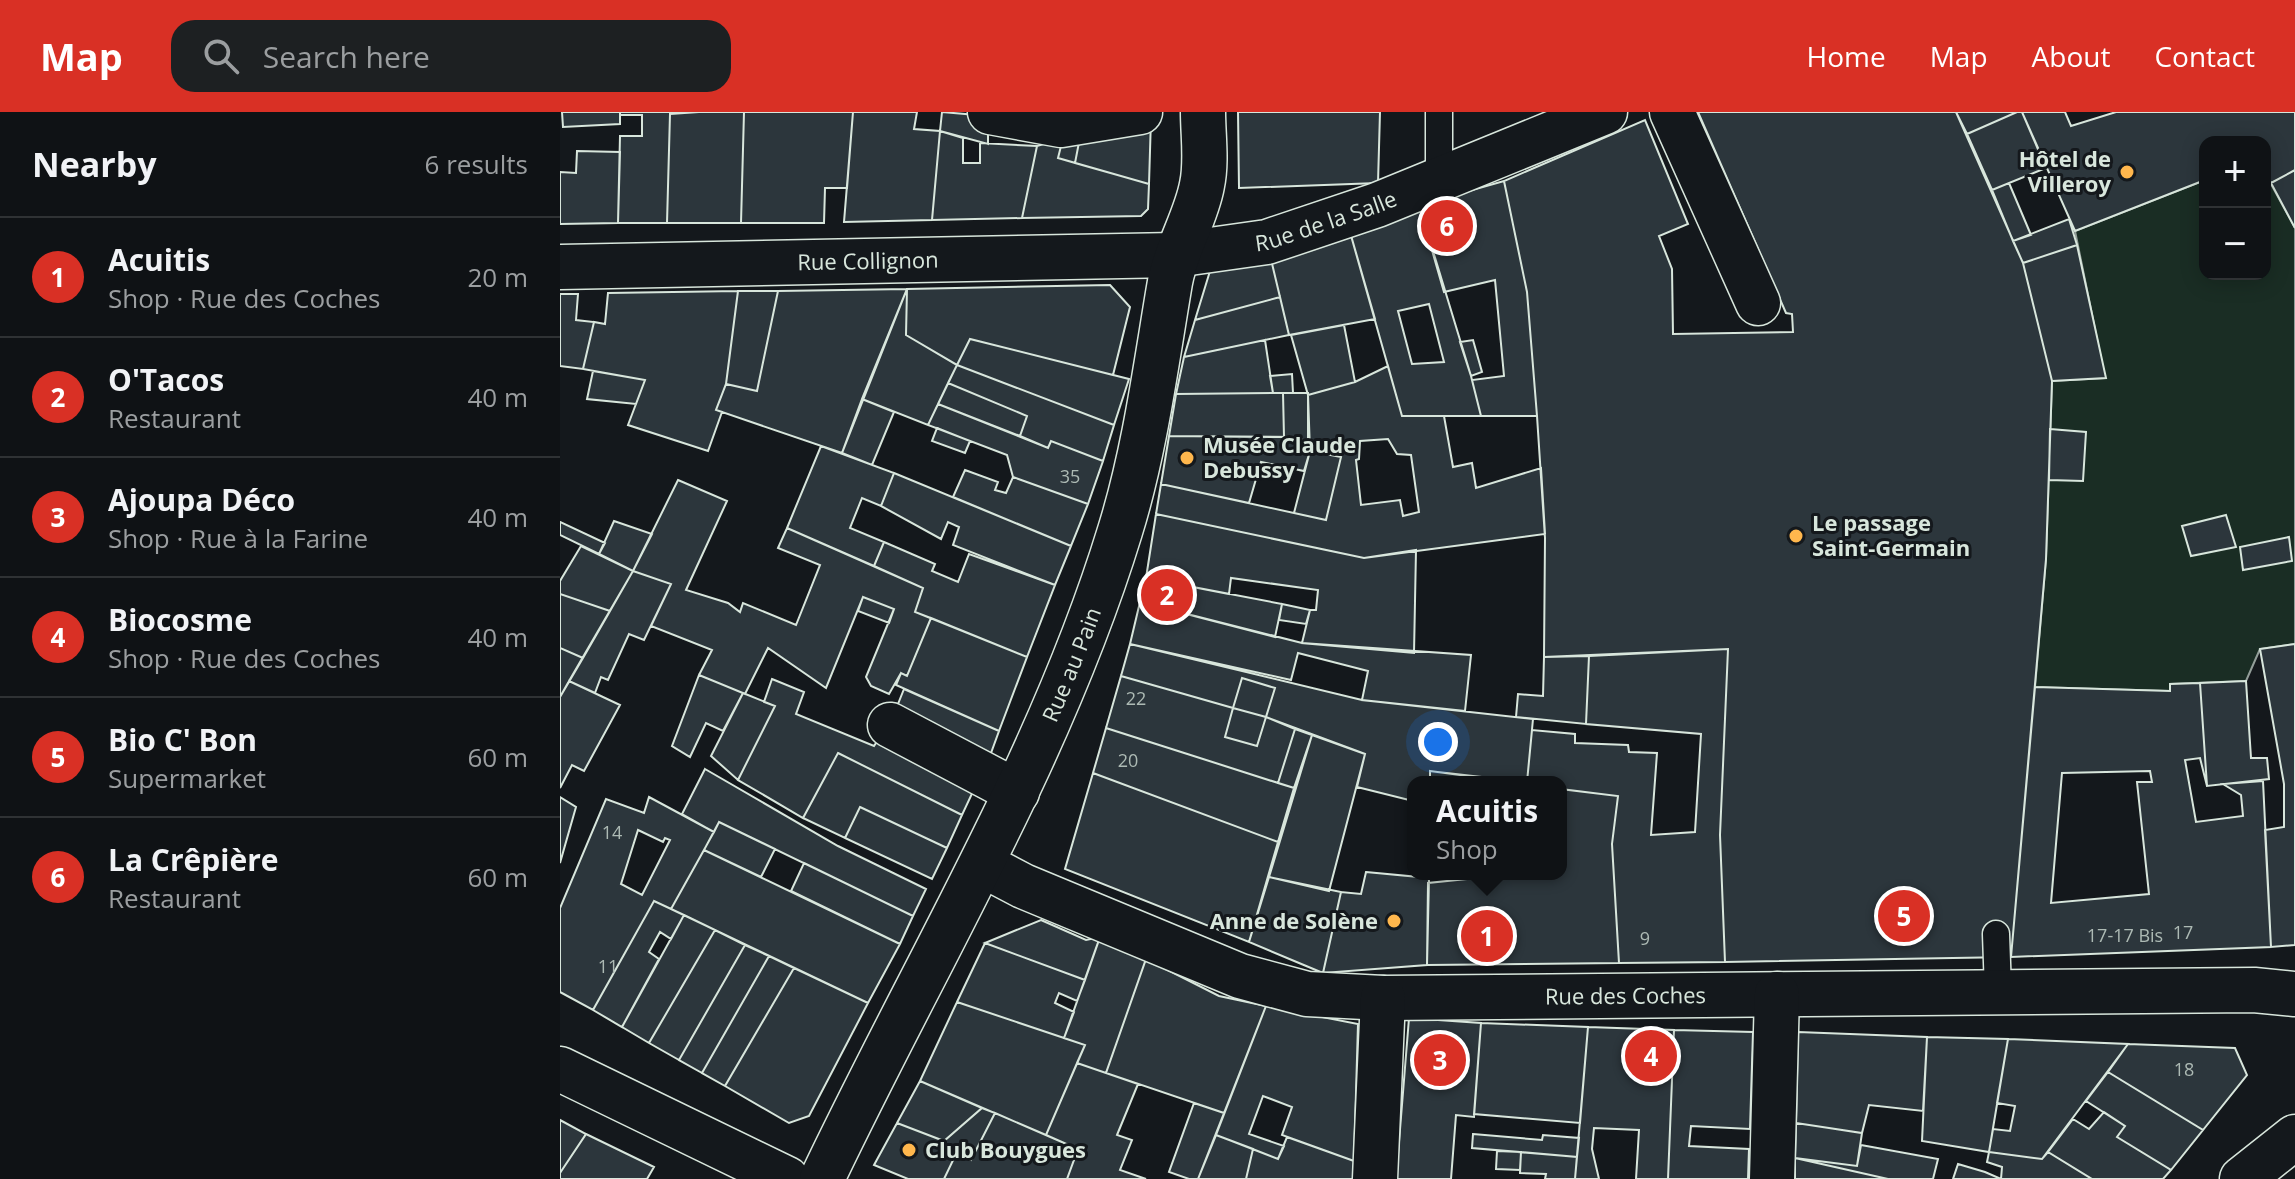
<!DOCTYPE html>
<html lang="en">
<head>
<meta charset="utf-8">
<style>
	body { margin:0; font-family:"Open Sans",sans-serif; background:#1d2022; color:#f1f3f6 }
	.controls { position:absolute; right:24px; top:24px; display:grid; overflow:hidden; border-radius:16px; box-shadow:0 4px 20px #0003 }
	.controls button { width:72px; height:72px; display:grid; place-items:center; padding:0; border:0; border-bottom:2px solid #2f3234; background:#0f1215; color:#f1f3f6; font:40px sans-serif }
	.you { position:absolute; left:878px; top:630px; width:28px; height:28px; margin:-20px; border:6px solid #fff; border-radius:50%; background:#1a73e8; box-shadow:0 0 0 12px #1a73e833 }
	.badge { display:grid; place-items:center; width:52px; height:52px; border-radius:50%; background:#d93025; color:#fff; font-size:26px; font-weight:700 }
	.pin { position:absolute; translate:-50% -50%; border:4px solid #fff; box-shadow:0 2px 8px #0006 }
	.popup { position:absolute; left:847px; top:664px; width:160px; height:104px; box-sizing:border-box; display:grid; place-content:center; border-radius:16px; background:#0f1215; filter:drop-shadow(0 2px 6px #0005); font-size:26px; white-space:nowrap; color:#9b9ea0 }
	.popup b { font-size:30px; color:#f1f3f6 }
	.popup::after { content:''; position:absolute; left:50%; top:100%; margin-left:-16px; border:16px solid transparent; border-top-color:#0f1215 }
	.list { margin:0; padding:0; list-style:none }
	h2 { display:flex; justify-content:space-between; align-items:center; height:104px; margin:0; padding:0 32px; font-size:34px }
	h2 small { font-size:26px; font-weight:400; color:#9b9ea0 }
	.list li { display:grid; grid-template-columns:52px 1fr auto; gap:24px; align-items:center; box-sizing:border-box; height:120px; padding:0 32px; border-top:2px solid #2f3234 }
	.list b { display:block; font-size:30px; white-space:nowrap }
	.list p { margin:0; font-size:26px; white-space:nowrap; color:#9b9ea0 }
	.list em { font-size:26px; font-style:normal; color:#9b9ea0 }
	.icon { flex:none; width:44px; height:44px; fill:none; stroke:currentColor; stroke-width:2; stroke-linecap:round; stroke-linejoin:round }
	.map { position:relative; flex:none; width:1735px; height:1067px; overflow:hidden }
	header { display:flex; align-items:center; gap:48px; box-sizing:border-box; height:112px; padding:0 40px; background:#d93025; color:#fff }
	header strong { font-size:38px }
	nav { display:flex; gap:44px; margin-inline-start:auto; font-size:28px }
	.search { width:560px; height:72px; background:#1d2022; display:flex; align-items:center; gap:20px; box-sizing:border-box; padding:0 28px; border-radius:24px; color:#9b9ea0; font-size:30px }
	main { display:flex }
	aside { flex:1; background:#0f1215 }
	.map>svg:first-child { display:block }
	.green { fill:#1a2d24; stroke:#939e99; stroke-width:2 }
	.building { fill:#2c363c; stroke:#d8e6dc; stroke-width:2; fill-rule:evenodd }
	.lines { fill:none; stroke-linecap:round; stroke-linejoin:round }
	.lane-casing { stroke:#d8e6dc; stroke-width:29 }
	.street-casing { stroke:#d8e6dc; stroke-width:47 }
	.lane { stroke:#14181c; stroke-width:26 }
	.street { stroke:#14181c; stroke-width:44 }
	.poi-dot { fill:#ffb74d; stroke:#14181c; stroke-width:3 }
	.labels { text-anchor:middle; stroke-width:6; stroke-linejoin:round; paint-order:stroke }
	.number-label { font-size:18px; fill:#adbab4 }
	.poi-label { font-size:22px; font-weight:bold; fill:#d8e6dc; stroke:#14181c; text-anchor:start }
	.street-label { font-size:22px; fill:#d8e6dc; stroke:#14181c }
</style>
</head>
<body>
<header>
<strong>Map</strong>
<div class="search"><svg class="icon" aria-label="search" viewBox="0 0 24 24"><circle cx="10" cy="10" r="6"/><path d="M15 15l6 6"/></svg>Search here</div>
<nav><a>Home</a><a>Map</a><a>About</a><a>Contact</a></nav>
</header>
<main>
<aside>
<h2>Nearby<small>6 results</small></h2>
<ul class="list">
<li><span class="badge">1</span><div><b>Acuitis</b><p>Shop · Rue des Coches</p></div><em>20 m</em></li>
<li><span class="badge">2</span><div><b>O'Tacos</b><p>Restaurant</p></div><em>40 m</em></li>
<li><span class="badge">3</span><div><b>Ajoupa Déco</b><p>Shop · Rue à la Farine</p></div><em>40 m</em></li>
<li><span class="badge">4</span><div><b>Biocosme</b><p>Shop · Rue des Coches</p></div><em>40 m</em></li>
<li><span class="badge">5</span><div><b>Bio C' Bon</b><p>Supermarket</p></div><em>60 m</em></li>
<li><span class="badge">6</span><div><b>La Crêpière</b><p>Restaurant</p></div><em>60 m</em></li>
</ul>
</aside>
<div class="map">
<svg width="1735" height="1067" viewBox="0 0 1735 1067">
	<rect width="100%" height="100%" fill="#14181c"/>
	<!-- green -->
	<path class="green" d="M1705 61 1735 116V532L1700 537 1686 569 1610 572V579L1475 575 1486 447 1492 269 1545 266 1515 119 1645 68V162H1705Z"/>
	<!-- building -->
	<path class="building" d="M2 0H60V12L3 15Z
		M60 0H139L110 2 107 111H58L60 24H82V3H60Z
		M139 0H184L181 111H107L110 2Z
		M184 0H293L287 76H265L264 111H181Z
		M293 0H357L354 17 380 19 372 108 284 110Z
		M382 0 428 4V32L380 19Z
		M678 0H820L818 71 679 76Z
		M1138 0H1396L1463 151 1492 269 1486 447 1451 845 1165 850 1160 723 1168 537 984 545 985 426 977 304 967 180 944 69 1085 8 1128 112 1099 124 1112 157 1113 222 1233 220 1232 202 1226 201Z
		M1396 0H1457L1407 22Z
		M1457 0H1462L1486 56 1432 78 1407 22Z
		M1462 0H1505L1511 14 1556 0H1735V58L1711 71 1705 61V30H1645V68L1515 119Z
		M591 6 589 72 515 51 521 20Z
		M380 19 403 26V51H420V31L477 34 462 106 372 108Z
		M521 20 515 51 498 46 503 26Z
		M503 26 498 46 589 72 588 97 581 104 462 106 477 34Z
		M17 39 60 40 58 111 0 112V60L16 61Z
		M1735 58V116L1711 71Z
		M944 69 967 180 977 304H921L912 268 944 264 935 168 884 180 859 93Z
		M1449 71 1471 123 1453 129 1432 78Z
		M859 93 911 264 921 304H842L788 113ZM869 192 884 250 852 252 838 199Z
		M1509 107 1517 133 1463 151 1453 129Z
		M788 113 815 207 729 223 709 139Z
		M1517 133 1546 266 1492 269 1463 151Z
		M709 139 720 185 635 208 650 159Z
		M550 173 570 195 553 263 410 227 397 253 346 223 347 177Z
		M347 177 346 223 397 253 368 313 302 287Z
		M347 177 282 341 156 298 166 272 197 279 218 179Z
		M178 179 166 272 156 298 162 300 148 339 68 313 85 268 23 257 34 210 45 212 48 181Z
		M178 179H218L197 279 166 272Z
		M0 182H18L16 208 34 210 23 257 0 254Z
		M720 185 729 223 624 245 635 208Z
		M784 213 795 270 748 283 731 223Z
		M410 227 569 267 554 313 397 253Z
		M705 228 713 281 616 282 624 245Z
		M913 228 922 260 911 264 900 230Z
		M397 253 554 313 543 349 491 329 488 336 460 324 467 304 388 271Z
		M828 254 842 304H884L893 355 912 351 916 376 981 356 985 422 804 446 596 402 601 372 766 408 781 345 750 339 748 283 795 270ZM828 327 837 342 851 343 859 400 843 404 840 388 801 393 796 348 799 347 800 329Z
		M33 259 85 268 76 292 27 287Z
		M732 262 733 281H713L710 264Z
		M388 271 467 304 460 324 378 292Z
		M713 281H723L724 325 609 324 616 282Z
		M723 281H748V331L738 325H724Z
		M302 287 334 300 312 353 282 341Z
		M378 292 488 336 491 329 543 349 528 392 453 365 447 343 368 313Z
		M377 316 410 329 405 341 372 329Z
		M1490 317 1526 320 1523 369 1489 368Z
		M609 324 738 325 748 331 750 339 744 359 701 350 689 391 601 372Z
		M261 334 334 361 321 394 302 386 290 416 324 430 314 454 227 416Z
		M750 339 781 345 766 408 734 401Z
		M405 358 438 370 435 378 446 381 453 365 528 392 511 434 393 385Z
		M334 361 511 434 495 473 393 433 399 415 388 410 381 427 321 394Z
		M118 368 167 389 126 478 168 491 180 500 183 491 236 513 260 453 218 436 227 416 363 476 355 500 371 506 347 564 341 561 329 582 311 574 306 565 334 497 303 485 266 576 208 536 185 582 139 563 152 538 91 514 111 472 73 459Z
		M596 402 804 446 856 438 854 541 742 531 750 498H756L758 478 671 466 669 482 586 466Z
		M1666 403 1676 435 1631 444 1622 414Z
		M54 409 92 422 73 459 39 442Z
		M0 410 45 431 39 442 0 423Z
		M1729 425 1732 449 1683 458 1680 435Z
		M324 430 375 452 372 459 398 470 409 442 495 473 467 545 355 500 363 476 314 454Z
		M21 434 73 459 50 499 0 482V469Z
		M73 459 111 472 84 528 69 522 48 568 41 565 35 581 9 569Z
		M586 466 722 492 715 525 580 490Z
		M0 482 50 499 23 546 0 536Z
		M303 485 334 497 329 511 298 499Z
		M580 490 742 531 911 543 905 599 802 588 808 559 738 541 731 568 570 532Z
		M722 492 750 498 746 512 719 508Z
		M371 506 467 545 439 619 336 573 341 561 347 564Z
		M570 532 802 588 973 607 967 670 870 659V670H853V689L797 675 805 642 706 605 715 576 682 566 673 596 561 564Z
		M1735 532V833L1711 835 1705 718 1724 715V672L1700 537Z
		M0 536 23 546 0 585Z
		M1168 537 1160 723 1165 850 1059 851 1052 732 1058 684 1001 677V670H967L972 618 1015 622V631L1068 633 1069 640 1097 641 1091 723 1135 720 1141 622 1026 612 1029 544Z
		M1029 544 1026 612 956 605 958 582 983 584 984 545Z
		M139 563 183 581 163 619 146 611 130 645 112 634Z
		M561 564 673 596 665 625 697 634 706 605 735 617 718 671 546 616Z
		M682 566 715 576 706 605 673 596Z
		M212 567 244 580 236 602 314 634 322 622 417 671 402 703 278 641 243 706 178 668 215 594 204 590Z
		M9 569 60 593 24 659 12 653 0 676V585Z
		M1686 569 1691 646H1707L1709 667 1647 674 1640 571Z
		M1640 571 1647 674 1640 646 1625 648 1636 710 1683 704 1681 683 1663 672 1703 669 1711 835 1451 845 1475 575 1610 579V572ZM1590 659 1592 670H1577L1589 782 1491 791 1502 661Z
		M344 577 439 619 427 652 334 602Z
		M183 581 215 594 178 668 151 644Z
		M673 596 706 605 697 634 665 625Z
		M546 616 734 676 718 730 533 661Z
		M735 617 752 623 734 676 718 671Z
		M752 623 805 642 769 779 709 765Z
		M278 641 402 703 387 736 300 695 285 726 243 706Z
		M145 657 278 734 366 777 353 804 159 710 154 720 122 702Z
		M870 659 953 670H870Z
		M533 661 718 730 689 830 505 757Z
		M1001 677 1058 684 1052 732 1059 851 867 853 868 771 956 762H1001Z
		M0 685 16 695 0 751Z
		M89 685 154 720 111 797 94 789 33 898 0 880V796L46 687 84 701ZM78 718 103 730 105 726 110 728 82 783 61 772Z
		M300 695 387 736 372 767 285 726Z
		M159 710 215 737 201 765 144 738Z
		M144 738 340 832 308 891 111 797Z
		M244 751 353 804 340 832 231 779Z
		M806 760 869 766 867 853 763 861 781 780 801 782Z
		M709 765 781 780 763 861 689 830Z
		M94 789 124 803 111 827 100 820 89 840 99 847 62 915 33 898Z
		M124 803 155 818 89 931 62 915Z
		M481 808 526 828 540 825 525 868 425 831Z
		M155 818 185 833 119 948 89 931Z
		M540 825 586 847 546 961 517 951 525 933 504 926Z
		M425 831 525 868 517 889 499 881 495 891 514 900 504 926 397 890Z
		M185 833 209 844 142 961 119 948Z
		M209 844 234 856 165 974 142 961Z
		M586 847 659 884 706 894 664 1001 546 961Z
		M234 856 308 891 249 1004 229 1011 165 974Z
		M397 890 525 933 486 1023 360 969Z
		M706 894 798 912 794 1049 722 1023 732 995 703 984 689 1022 724 1034 718 1047 656 1023Z
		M849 906 921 911 914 1005 896 1003 891 1067H836Z
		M921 911 1028 915 1020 1011 914 1002Z
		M1028 915 1114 918 1108 1067H1076L1079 1018 1034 1016 1032 1037 1039 1067H1015Z
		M1114 918 1193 920 1190 1017 1131 1014 1129 1034 1189 1037 1188 1067H1108Z
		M1238 920 1367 925 1363 999 1309 993 1302 1021 1236 1011Z
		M1367 925 1448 927 1429 1040 1362 1029Z
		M1448 927 1568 932 1482 1047 1429 1040 1433 1017 1450 1019 1455 994 1437 991Z
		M1568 932 1675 936 1687 963 1643 1018 1548 960Z
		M517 951 578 972 557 1023 572 1028 560 1058 586 1067H507L518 1037 486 1023Z
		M1548 960 1643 1018 1611 1058 1557 1025 1565 1014 1526 989Z
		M360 969 422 996 384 1029 337 1011Z
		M634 991 664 1001 638 1067H629L609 1060Z
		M422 996 435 1001 411 1048 396 1042 384 1067H348L314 1053 337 1011 384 1029Z
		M1544 1000 1565 1014 1557 1025 1611 1058 1603 1067H1532L1488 1040 1513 1007 1529 1017Z
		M435 1001 518 1037 507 1067H384L396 1042 411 1048Z
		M0 1008 26 1022 0 1061Z
		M1236 1011 1302 1021 1297 1054 1235 1046Z
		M26 1022 94 1055 87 1067H0V1061Z
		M913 1022 982 1028 983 1023 1019 1026 1017 1045 912 1036Z
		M656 1023 693 1037 686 1067H638Z
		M727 1025 794 1049 793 1067H686L693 1037 718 1047Z
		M1301 1033 1378 1047 1373 1067H1328L1235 1046 1297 1054Z
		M937 1039 961 1040 960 1058 936 1057Z
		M961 1040 1017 1045 1015 1067H985L986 1062 960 1061Z
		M1429 1040 1482 1047 1488 1040 1532 1067H1441L1442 1055 1427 1050Z
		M1235 1046 1328 1067H1235Z
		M1398 1052 1425 1060 1441 1067H1393Z"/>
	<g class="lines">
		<defs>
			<path id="lane" d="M879 0V68
				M1436 822 1438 879"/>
			<g id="street">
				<path d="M430 0 501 13 580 0"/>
				<path d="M1112 0 1198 191"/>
				<path id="s1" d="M0 155 615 143 707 130 817 93 1045 0"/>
				<path d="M330 613 457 680"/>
				<path id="s2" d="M423 753 463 774 680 864 747 882 823 886 1694 878 1735 882"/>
				<path d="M0 957 227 1067"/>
				<path id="s3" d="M262 1067C364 852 490 648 560 419 585 339 596 252 610 170 616 136 636 106 642 73 647 50 643 23 643 0"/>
				<path d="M815 1067 823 886"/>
				<path d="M1212 1067 1217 882"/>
				<path d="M1682 1067 1735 1025"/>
			</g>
		</defs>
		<!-- lane casing -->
		<use href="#lane" class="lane-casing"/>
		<!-- street casing -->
		<use href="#street" class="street-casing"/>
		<!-- lane -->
		<use href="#lane" class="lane"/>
		<!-- street -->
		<use href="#street" class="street"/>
	</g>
	<!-- markers -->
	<g class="poi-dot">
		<circle cx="1567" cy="60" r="8"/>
		<circle cx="627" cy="346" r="8"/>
		<circle cx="1236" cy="424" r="8"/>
		<circle cx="834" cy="809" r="8"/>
		<circle cx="349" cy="1038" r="8"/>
	</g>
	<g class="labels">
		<!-- number labels -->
		<g class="number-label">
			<text x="510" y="371">35</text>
			<text x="576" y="593">22</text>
			<text x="568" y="655">20</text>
			<text x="52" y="727">14</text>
			<text x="1623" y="827">17</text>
			<text x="1565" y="830">17-17 Bis</text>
			<text x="1085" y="833">9</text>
			<text x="48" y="861">11</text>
			<text x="1624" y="964">18</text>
		</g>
		<!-- poi labels -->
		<g class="poi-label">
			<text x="1551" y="55" text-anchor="end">Hôtel de<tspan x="1551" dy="25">Villeroy</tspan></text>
			<text x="643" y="341">Musée Claude<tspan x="643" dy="25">Debussy</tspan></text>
			<text x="1252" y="419">Le passage<tspan x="1252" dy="25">Saint-Germain</tspan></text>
			<text x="818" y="817" text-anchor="end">Anne de Solène</text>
			<text x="365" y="1046">Club Bouygues</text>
		</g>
		<!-- street labels -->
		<g class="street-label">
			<text dy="8" stroke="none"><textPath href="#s1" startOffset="770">Rue de la Salle</textPath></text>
			<text dy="8" stroke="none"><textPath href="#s1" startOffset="308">Rue Collignon</textPath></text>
			<text dy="8" stroke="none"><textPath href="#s3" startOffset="572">Rue au Pain</textPath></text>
			<text dy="8" stroke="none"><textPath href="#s2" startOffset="668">Rue des Coches</textPath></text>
		</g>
	</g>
</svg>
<div class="controls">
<button>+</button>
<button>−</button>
</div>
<div class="you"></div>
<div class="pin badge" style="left:927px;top:824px">1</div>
<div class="popup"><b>Acuitis</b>Shop</div>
<div class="pin badge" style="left:607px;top:483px">2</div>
<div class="pin badge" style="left:880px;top:948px">3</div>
<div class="pin badge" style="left:1091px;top:944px">4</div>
<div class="pin badge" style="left:1344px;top:804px">5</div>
<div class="pin badge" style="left:887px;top:114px">6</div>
</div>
</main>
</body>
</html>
